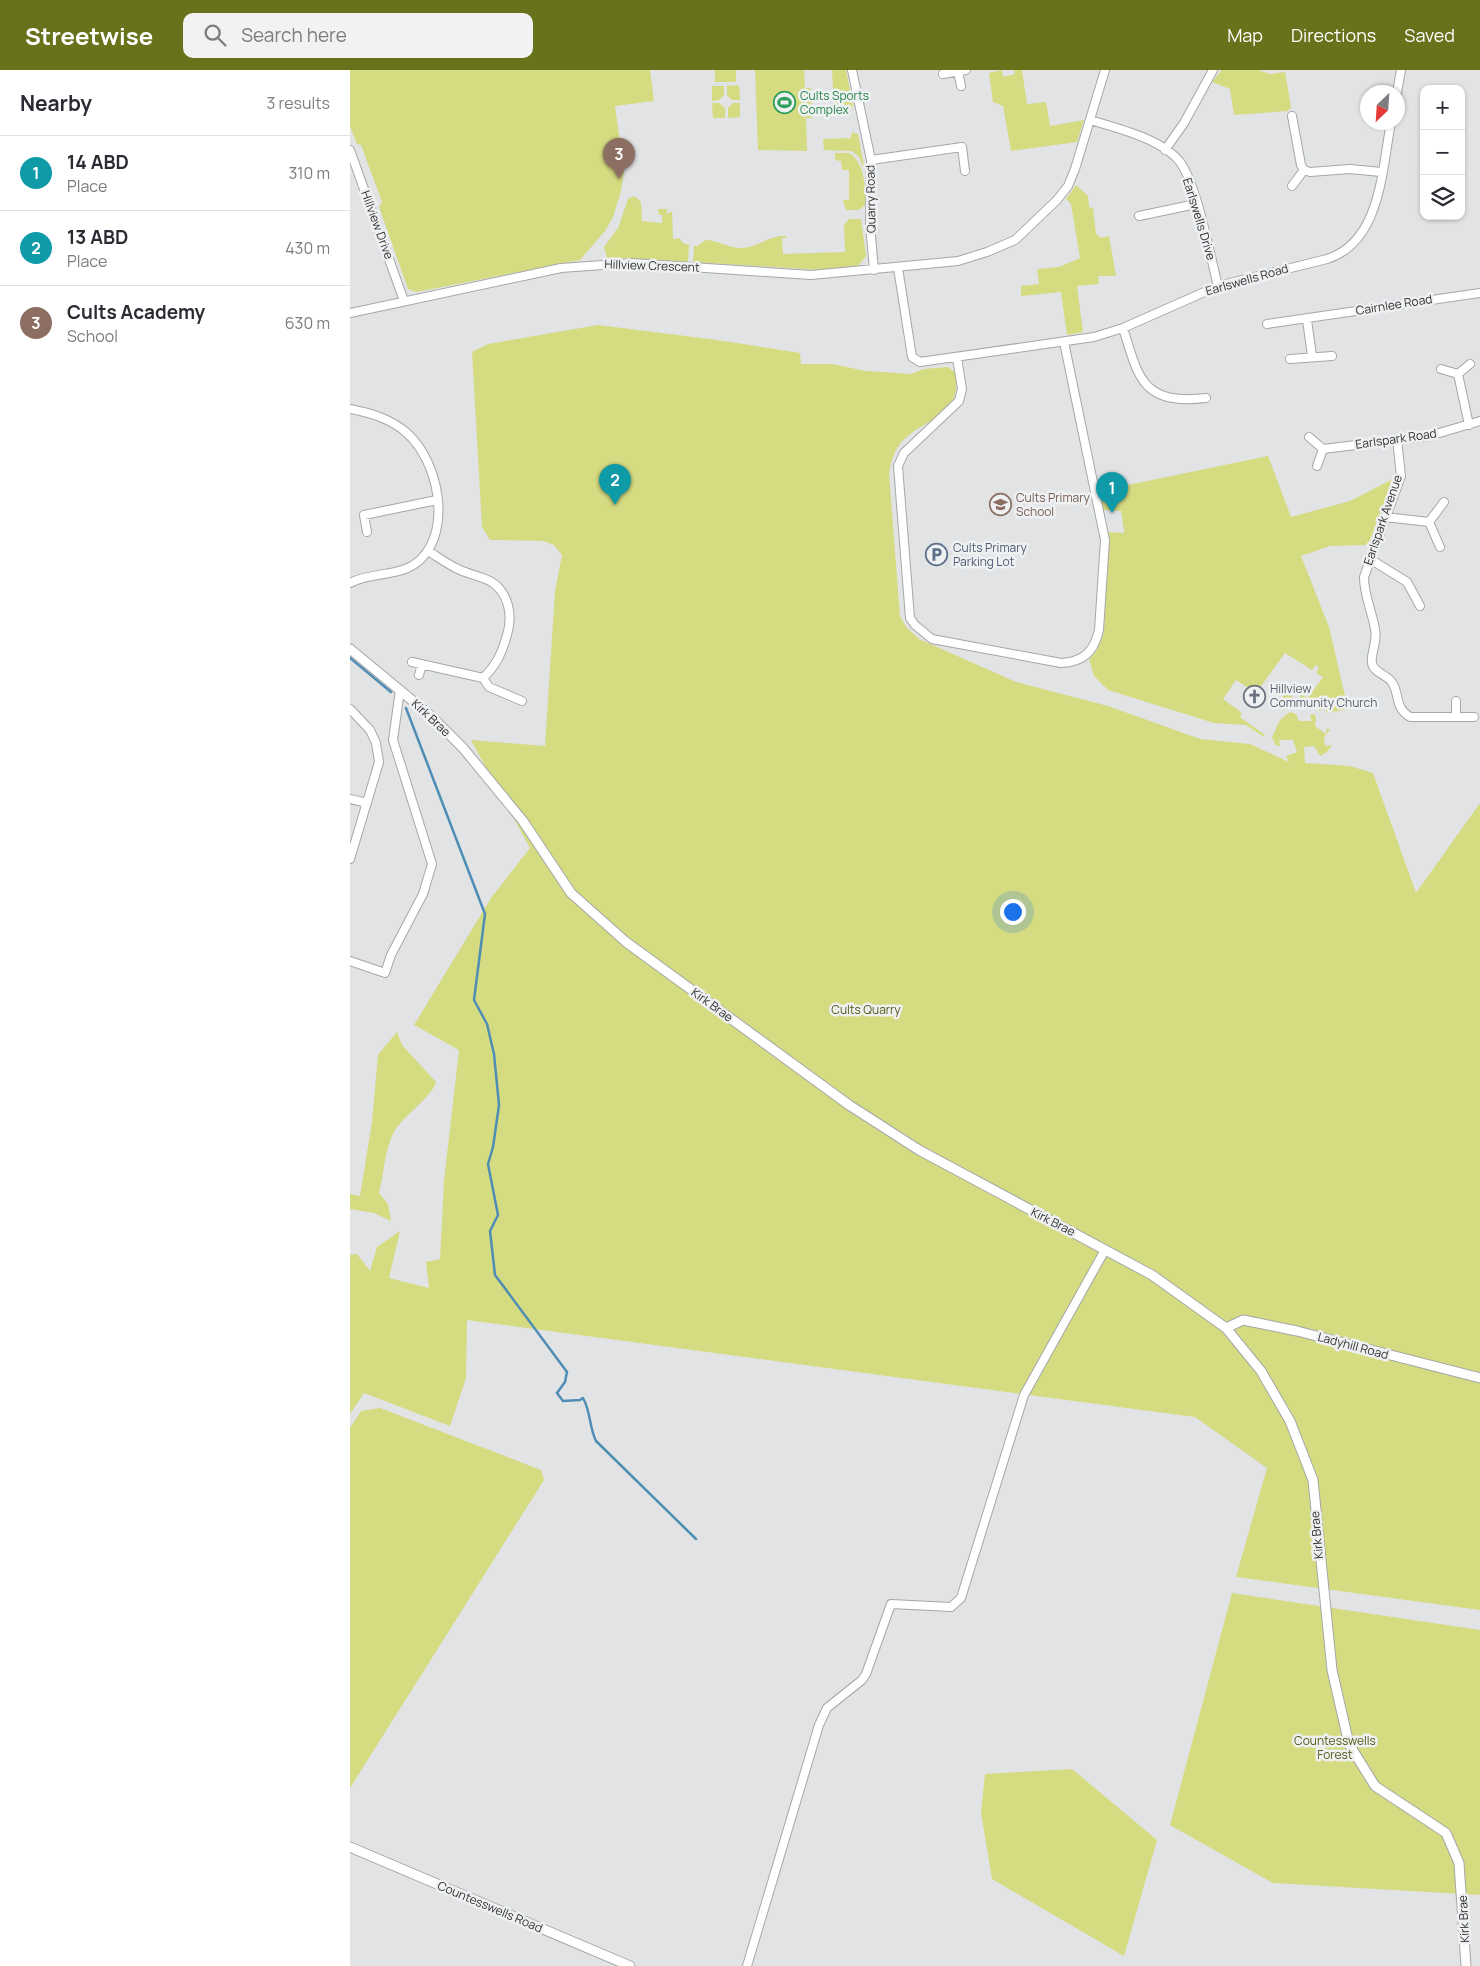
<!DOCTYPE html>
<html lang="en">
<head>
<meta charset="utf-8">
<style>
	body { margin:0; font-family:Manrope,sans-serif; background:#f2f2f3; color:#2b2b33 }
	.controls { position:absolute; right:15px; top:15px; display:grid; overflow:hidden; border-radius:10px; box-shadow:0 1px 4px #0004 }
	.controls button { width:45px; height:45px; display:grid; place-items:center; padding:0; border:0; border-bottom:1px solid #e1e1e2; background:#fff; color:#2b2b33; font:25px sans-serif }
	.compass { position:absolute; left:1010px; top:15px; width:45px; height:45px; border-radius:50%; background:#fff; box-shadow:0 1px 4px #0004; rotate:205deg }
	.you { position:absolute; left:662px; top:841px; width:18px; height:18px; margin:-12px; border:4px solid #fff; border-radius:50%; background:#1a73e8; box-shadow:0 0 0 8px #1a73e833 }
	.badge { display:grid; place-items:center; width:32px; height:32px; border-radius:50%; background:#67721b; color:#fff; font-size:16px; font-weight:700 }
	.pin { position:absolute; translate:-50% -41px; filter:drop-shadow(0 1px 2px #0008) }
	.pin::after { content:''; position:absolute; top:26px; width:18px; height:15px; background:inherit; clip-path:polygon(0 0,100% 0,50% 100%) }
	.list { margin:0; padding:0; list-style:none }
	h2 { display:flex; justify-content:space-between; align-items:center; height:65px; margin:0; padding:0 20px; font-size:21px }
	h2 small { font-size:16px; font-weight:400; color:#7c7c81 }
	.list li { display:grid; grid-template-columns:32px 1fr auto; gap:15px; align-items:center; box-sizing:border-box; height:75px; padding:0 20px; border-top:1px solid #e1e1e2 }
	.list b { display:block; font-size:19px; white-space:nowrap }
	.list p { margin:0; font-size:16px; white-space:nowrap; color:#7c7c81 }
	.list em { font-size:16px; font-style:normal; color:#7c7c81 }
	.icon { flex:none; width:28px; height:28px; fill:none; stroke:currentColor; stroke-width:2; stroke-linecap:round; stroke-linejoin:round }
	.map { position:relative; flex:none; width:1130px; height:1896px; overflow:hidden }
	header { display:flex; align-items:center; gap:30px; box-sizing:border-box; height:70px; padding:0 25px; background:#67721b; color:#fff }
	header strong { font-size:24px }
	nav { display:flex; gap:28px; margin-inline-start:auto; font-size:18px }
	.search { width:350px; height:45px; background:#f2f2f3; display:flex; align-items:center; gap:12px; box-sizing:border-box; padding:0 18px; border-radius:10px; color:#7c7c81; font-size:19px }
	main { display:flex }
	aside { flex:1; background:#fff }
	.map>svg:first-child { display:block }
	.green { fill:#d5db80 }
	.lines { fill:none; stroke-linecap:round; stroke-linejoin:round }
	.stream { stroke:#508db4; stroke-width:2.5 }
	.minor-casing { stroke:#a5a7a8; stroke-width:10 }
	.tertiary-casing { stroke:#a5a7a8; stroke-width:11 }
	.minor { stroke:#fff; stroke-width:8 }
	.tertiary { stroke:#fff; stroke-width:9 }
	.labels { text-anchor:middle; stroke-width:5; stroke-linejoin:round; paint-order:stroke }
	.leisure-label { font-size:12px; fill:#27864d; stroke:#eef0f2; text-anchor:start }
	.street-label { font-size:12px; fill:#303132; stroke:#eef0f2 }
	.education-label { font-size:12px; fill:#785e54; stroke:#eef0f2; text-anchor:start }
	.service-label { font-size:12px; fill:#4e5e75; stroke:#eef0f2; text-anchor:start }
	.worship-label { font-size:12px; fill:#5b616d; stroke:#eef0f2; text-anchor:start }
	.park-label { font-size:12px; fill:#575a17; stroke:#eef0f2 }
</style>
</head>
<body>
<header>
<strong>Streetwise</strong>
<div class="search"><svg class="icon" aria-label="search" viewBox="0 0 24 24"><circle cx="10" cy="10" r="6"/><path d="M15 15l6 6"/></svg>Search here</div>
<nav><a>Map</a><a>Directions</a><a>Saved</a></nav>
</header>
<main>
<aside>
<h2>Nearby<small>3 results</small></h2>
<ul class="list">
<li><span class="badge" style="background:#0f9aa8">1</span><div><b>14 ABD</b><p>Place</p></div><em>310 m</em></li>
<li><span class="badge" style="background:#0f9aa8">2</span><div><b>13 ABD</b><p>Place</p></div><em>430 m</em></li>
<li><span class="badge" style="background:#8d6e63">3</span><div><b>Cults Academy</b><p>School</p></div><em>630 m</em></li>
</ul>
</aside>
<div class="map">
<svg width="1130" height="1896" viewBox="0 0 1130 1896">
	<rect width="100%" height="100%" fill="#e1e3e5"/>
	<!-- green -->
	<path class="green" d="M0 0H300L304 31 265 36 274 101 271 121 263 147 255 161 230 190 66 222 58 219 29 137 32 132 11 75 7 74 0 56Z
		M365 0H386V12H365Z
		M405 0H454L455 18H461L462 48H456L457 81 408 80Z
		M482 0H496L503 36 498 42 482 44 479 40 484 39Z
		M652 0 653 7 665 4 664 0H672L677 34 696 32 700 56 734 50 727 72 661 81 653 36 643 32 639 3Z
		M872 0H908L920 4 935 2 941 37 938 41 884 45 880 19 862 12Z
		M389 15 390 30H382L377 25V16Z
		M362 16H374V25L369 30 362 31Z
		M362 33H369L375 38V48H363Z
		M383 33H390V47L378 48V38Z
		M502 62 508 64 515 101 509 87 502 81 474 80 473 69 501 68Z
		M485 83H499C515 93 516 118 515 135L509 140H496L493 130H499V100H492L491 91 485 90Z
		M726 115 738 126 739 137 743 138 746 164 751 168 759 166 766 206H748L749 214 727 216 733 262 717 265 711 222 671 226V216L689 214 687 199 709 197 730 188 721 134 716 129Z
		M284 126 291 132 292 151 312 153V145H309L308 139H317V144L322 141 323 169 329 168 333 173 339 175 338 192 257 188 254 177 268 158 278 129Z
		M499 149H511L516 186 508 196 472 200 343 192 344 176H348L355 170C368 170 377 178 392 178 410 177 418 165 436 166V168H432L433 184 495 182 494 155Z
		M248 255 367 270 450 283 451 294H482L516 301 561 304 574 299 598 297 606 303C611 351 574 346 550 374 544 382 541 392 539 403L550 546 557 558 569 569 666 612 758 636 850 669 900 674 939 692 936 686 947 682 943 670H929L930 676H926L922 667 930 650 940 642 946 644 949 651H962L960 645 964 644 966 648 965 656 976 664 977 658 980 660 974 667 975 676 982 675 977 682 970 686 964 676 954 677 955 693 1000 696 1023 703 1066 823 1130 733V1540L886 1507 917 1398 845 1347 117 1250 116 1308 100 1356 14 1323 0 1344V1185L7 1184 20 1201 27 1177 50 1161 39 1208 79 1218 76 1192 90 1189 94 1111 109 980 64 955 141 828 180 778 121 670 195 676 205 521 212 485 204 475 194 471 140 470 132 457 122 282 138 274Z
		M918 386 941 447 1000 431 1043 409 1018 475 980 476 951 486 979 557 998 639 977 643 975 639 969 641V633L956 631 952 637 950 624 958 628 973 607 966 603 969 597 966 595 962 600 935 583 906 623 886 610 873 629 892 643 890 647 915 665 914 667 896 655 864 653 758 620 744 606 739 590 747 580 754 562 758 462 774 463V461L771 441 753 440 749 421Z
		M936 622 943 627 945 637 933 640 934 637 928 633Z
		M47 962 52 975 86 1012C82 1028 50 1047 42 1066 34 1084 34 1104 29 1123L38 1134 41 1151 24 1143 0 1139V1124L10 1126 22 1052 28 985Z
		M30 1338 191 1400 194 1410 0 1718V1358L11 1341Z
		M882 1523 1130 1560V1825L923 1813 820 1755Z
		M722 1699 807 1770 774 1886 642 1809 631 1743 635 1704Z"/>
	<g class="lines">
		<!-- stream -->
		<path class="stream" d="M0 588 41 622
			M56 638 135 844 124 930 137 954 144 984 149 1035 143 1077 138 1094 148 1145 140 1161 145 1205 217 1302 215 1312 207 1323 213 1331 230 1330 233 1328C241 1342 239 1357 246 1371L346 1469"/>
		<defs>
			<path id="minor" d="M502 0 521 90 520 155 524 200
				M608 2 611 16
				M593 4 616 0
				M1047 22 1051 0
				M942 46 951 95 954 100 960 102 1000 99 1031 102
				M740 50C767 58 812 69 830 92 847 115 860 185 868 216
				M0 80 54 231
				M815 80 834 53 863 0
				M521 90 612 77 615 101
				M942 116 954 100
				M789 146 846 134
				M548 198 562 287 570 292 744 267 773 258 868 216 977 189C1031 172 1032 99 1041 52
				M0 243 211 198 281 193 461 205 608 191 637 182 665 170 707 130 718 116 725 99 755 0
				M957 250 962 286
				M917 254 1130 223
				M773 258C789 310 793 335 856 328
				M607 288 612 319 609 331 554 383 548 396 560 548 565 555 582 569 711 593C733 592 744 582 749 560L755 470 714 272
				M940 289 982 286
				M1091 299 1108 304 1120 294
				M1108 304 1119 355
				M0 339C21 343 42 349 58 364 88 392 102 458 71 489 52 508 22 501 0 513
				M959 367 973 379 967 396
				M1047 369 1051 406 1014 507C1014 526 1022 541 1025 559 1028 572 1020 584 1022 593 1023 602 1035 604 1041 611 1051 624 1043 636 1060 647H1124
				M973 379 1079 366 1130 351
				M1035 447 1079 452
				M17 462 14 445 87 430
				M1090 477 1079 452 1094 432
				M78 481C88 487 97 494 108 499 118 504 130 506 140 511 159 522 163 546 157 565 152 583 146 596 133 608
				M1020 489 1057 512 1070 536
				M62 592 133 608 139 617 172 631
				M69 605 72 594
				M1106 631V647
				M0 639 20 660 26 673 29 692 0 789
				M0 729 17 733
				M0 891 35 903 41 885 73 824 82 794 43 670 50 620
				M397 1896 469 1655 477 1638 512 1610 516 1604 541 1534 601 1537 611 1528 674 1325 755 1180"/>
			<path id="tertiary" d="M0 579 81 646 113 678 173 751 221 823 276 872 499 1035 569 1080 802 1205 876 1258 911 1301 940 1351 963 1410 982 1600 999 1674 1025 1716 1096 1763 1109 1793 1116 1896
				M876 1258 893 1250 947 1261 1130 1308
				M0 1777 280 1896"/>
		</defs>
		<!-- minor casing -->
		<use href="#minor" class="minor-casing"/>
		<!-- tertiary casing -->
		<use href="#tertiary" class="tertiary-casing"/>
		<!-- minor -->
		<use href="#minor" class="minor"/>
		<!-- tertiary -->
		<use href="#tertiary" class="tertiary"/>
	</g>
	<!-- icons -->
	<defs>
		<symbol id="stadium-ring" viewBox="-11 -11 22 22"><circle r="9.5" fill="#eef0f2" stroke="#2e9e5b" stroke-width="1.5"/><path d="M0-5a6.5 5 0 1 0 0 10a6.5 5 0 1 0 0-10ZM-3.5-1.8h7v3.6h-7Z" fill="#2e9e5b"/></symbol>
		<symbol id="school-ring" viewBox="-11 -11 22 22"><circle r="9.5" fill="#eef0f2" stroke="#8d6e63" stroke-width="1.5"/><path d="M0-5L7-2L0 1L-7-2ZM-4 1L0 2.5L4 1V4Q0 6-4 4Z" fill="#8d6e63"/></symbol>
		<symbol id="parking-ring" viewBox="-11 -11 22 22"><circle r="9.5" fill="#eef0f2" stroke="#5c6f8a" stroke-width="1.5"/><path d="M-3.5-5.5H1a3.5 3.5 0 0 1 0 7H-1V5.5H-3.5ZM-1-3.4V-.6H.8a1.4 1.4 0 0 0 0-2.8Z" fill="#5c6f8a"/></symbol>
		<symbol id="church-ring" viewBox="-11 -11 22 22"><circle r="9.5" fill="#eef0f2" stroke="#6b7280" stroke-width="1.5"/><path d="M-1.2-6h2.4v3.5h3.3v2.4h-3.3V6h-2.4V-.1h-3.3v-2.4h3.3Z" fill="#6b7280"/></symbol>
	</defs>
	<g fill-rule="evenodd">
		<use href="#stadium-ring" x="422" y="20" width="25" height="25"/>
		<use href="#school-ring" x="638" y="422" width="25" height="25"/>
		<use href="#parking-ring" x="574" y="472" width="25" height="25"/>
		<use href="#church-ring" x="892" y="614" width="25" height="25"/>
	</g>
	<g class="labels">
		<!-- leisure labels -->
		<g class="leisure-label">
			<text x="450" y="30">Cults Sports<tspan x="450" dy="14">Complex</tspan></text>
		</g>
		<!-- street labels -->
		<g class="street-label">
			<text transform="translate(521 129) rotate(-91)" y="4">Quarry Road</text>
			<text transform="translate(849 149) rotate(73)" y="4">Earlswells Drive</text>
			<text transform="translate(27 155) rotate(70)" y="4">Hillview Drive</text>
			<text transform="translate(302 196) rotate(2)" y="4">Hillview Crescent</text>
			<text transform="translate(897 210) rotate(-16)" y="4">Earlswells Road</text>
			<text transform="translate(1044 235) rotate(-9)" y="4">Cairnlee Road</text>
			<text transform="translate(1046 369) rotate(-8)" y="4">Earlspark Road</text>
			<text transform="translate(1033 450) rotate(-71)" y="4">Earlspark Avenue</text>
			<text transform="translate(81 648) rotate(43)" y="4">Kirk Brae</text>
			<text transform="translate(362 935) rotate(36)" y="4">Kirk Brae</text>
			<text transform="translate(703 1152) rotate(27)" y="4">Kirk Brae</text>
			<text transform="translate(1003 1276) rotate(15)" y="4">Ladyhill Road</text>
			<text transform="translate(967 1465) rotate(-95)" y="4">Kirk Brae</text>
			<text transform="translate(140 1837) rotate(23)" y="4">Countesswells Road</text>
			<text transform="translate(1114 1849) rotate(-93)" y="4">Kirk Brae</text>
		</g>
		<!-- education labels -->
		<g class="education-label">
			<text x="666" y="432">Cults Primary<tspan x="666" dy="14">School</tspan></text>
		</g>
		<!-- service labels -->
		<g class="service-label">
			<text x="603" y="482">Cults Primary<tspan x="603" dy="14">Parking Lot</tspan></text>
		</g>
		<!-- worship labels -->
		<g class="worship-label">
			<text x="920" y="623">Hillview<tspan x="920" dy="14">Community Church</tspan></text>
		</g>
		<!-- park labels -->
		<g class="park-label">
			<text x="516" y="944">Cults Quarry</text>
			<text x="985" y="1675">Countesswells<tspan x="985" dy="14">Forest</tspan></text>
		</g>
	</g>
</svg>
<div class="controls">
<button>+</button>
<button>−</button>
<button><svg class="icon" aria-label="layers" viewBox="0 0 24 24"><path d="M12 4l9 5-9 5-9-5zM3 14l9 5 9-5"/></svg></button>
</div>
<svg class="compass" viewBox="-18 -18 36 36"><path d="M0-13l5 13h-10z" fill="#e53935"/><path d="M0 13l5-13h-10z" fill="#7c7c81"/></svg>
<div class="you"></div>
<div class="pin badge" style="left:762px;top:443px;background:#0f9aa8">1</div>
<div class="pin badge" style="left:265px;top:435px;background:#0f9aa8">2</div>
<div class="pin badge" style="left:269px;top:109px;background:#8d6e63">3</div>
</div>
</main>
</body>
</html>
